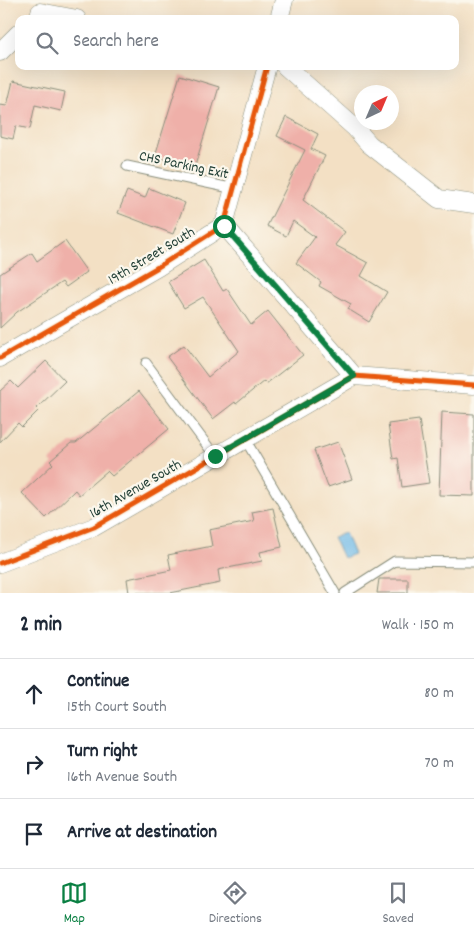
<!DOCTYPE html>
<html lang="en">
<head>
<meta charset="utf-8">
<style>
	body { margin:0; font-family:Dekko,sans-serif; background:#f2f2f3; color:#1f2937 }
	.compass { position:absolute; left:354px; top:85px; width:45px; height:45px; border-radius:50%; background:#fff; box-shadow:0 5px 20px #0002; rotate:44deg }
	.stop { position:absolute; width:15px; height:15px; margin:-11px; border:4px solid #0b8043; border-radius:50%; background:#fff }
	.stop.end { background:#0b8043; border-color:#fff; box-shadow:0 1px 5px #0008 }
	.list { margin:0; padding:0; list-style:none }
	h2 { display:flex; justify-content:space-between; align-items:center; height:65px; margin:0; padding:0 20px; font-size:21px }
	h2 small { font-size:16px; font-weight:400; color:#747a83 }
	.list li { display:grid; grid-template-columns:32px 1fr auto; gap:15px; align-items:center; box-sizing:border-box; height:70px; padding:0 20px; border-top:1px solid #e0e1e3 }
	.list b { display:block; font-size:19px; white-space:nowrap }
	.list p { margin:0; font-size:16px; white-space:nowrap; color:#747a83 }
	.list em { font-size:16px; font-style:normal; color:#747a83 }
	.icon { flex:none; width:28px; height:28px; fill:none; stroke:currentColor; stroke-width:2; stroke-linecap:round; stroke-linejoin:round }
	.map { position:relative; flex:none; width:474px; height:593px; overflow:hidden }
	.search { position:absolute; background:#fff; box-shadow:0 5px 20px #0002; left:15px; right:15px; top:15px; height:55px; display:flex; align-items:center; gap:12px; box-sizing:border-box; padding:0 18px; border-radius:10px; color:#747a83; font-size:19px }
	.sheet { height:275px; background:#fff }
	nav { display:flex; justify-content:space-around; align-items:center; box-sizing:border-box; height:70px; border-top:1px solid #e0e1e3; background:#fff; font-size:14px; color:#747a83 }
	nav a { display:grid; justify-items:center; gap:2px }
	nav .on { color:#0b8043 }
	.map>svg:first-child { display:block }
	.water { fill:#6eb9e7; stroke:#467b8e }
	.building { fill:#efb0a9 }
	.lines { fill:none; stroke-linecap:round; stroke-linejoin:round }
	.lane-casing { stroke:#898e7c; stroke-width:11 }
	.street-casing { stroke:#898e7c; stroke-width:19 }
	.lane { stroke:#fff; stroke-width:9 }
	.street { stroke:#fff; stroke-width:18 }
	.cycleway-casing { stroke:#fbf7ec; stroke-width:8 }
	.cycleway { stroke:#e8590c; stroke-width:5 }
	.route { stroke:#0b8043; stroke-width:6 }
	.labels { text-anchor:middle; stroke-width:4.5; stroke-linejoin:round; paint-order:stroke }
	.street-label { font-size:15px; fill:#1f3d34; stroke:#fbf7ec }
</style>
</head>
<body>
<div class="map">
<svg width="474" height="593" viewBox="0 0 474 593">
	<rect width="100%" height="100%" fill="#fbf7ec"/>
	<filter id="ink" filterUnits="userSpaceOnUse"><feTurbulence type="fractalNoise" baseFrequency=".02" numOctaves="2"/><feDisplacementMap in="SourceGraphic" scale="10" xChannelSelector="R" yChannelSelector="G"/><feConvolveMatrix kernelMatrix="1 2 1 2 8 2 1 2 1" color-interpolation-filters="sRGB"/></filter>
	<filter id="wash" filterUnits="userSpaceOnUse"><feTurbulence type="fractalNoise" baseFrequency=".0096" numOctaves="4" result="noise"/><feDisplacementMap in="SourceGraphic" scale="20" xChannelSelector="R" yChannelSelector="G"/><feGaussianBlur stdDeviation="1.12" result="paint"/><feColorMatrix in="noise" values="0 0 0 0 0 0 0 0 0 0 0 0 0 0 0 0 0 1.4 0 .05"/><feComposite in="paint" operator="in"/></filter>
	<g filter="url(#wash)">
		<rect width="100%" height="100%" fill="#f3e0c4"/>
		<!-- water -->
		<path class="water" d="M345 533 354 554 343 558 333 537Z"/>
		<g id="blocks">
			<!-- building -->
			<path class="building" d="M180 75 219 87 194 169 155 156Z
				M13 81 65 92 61 111 35 105 30 129 16 126 13 139 0 136V105L7 106Z
				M286 117 318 134 311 149 325 156 303 200 345 232 335 245 368 263 361 276 387 292 369 322 348 309 351 304 319 286 321 282 296 263 315 237 293 221 286 236 267 226 305 150 277 136Z
				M149 188 185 203 173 234 118 213 127 191 145 198Z
				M65 241 87 272 66 287 62 282 17 312 0 328V274L32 253 37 261Z
				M204 260 223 291 227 289 251 325 268 311 303 355 266 384 264 381 236 404 235 402 213 419 167 357 184 345 208 377 239 351 203 297 184 308 168 282Z
				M46 361 65 381 37 408 39 410 22 427 18 423 0 442V391L11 381 18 388Z
				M139 391 169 429 112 476 107 471 79 495 75 490 46 518 22 493 53 464 50 461 71 443H76Z
				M442 412 474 414V496L439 495Z
				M419 420 429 483 402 487 398 458 393 459 388 424Z
				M338 442 352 479 328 487 314 450Z
				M273 508 282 547 260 552 262 561 218 570 220 583 170 593H129L127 579 171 570 168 555 212 546 209 530 254 521 252 512Z
				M379 579H408V593H377Z"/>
		</g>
	</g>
	<g filter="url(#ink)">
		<use href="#blocks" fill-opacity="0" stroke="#898e7c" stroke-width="1"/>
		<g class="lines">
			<defs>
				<path id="lane" d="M127 166 235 189
					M146 363 215 456
					M245 439 335 593
					M345 593 395 561 474 562"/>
				<path id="street" d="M40 12 77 19
					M279 19 284 0
					M0 52 19 33
					M285 66 355 128 369 144 439 199 474 204
					M224 225 354 376
					M0 358 158 267 224 225 267 66
					M0 563 94 527 354 376 474 385"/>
			</defs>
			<!-- lane casing -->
			<use href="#lane" class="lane-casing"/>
			<!-- street casing -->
			<use href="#street" class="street-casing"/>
			<!-- lane -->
			<use href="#lane" class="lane"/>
			<!-- street -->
			<use href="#street" class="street"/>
			<defs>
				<path id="cycleway" d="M0 358 158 267 224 225 267 66
					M0 563 94 527 354 376 474 385"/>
			</defs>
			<!-- cycleway casing -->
			<use href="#cycleway" class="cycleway-casing"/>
			<!-- cycleway -->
			<use href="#cycleway" class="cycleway"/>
		</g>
	</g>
	<g class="lines" filter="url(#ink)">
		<!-- route -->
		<path class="route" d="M215 456 354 376 224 226"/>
	</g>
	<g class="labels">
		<!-- street labels -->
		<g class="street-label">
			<text transform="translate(184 164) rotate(12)" y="5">CHS Parking Exit</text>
			<text transform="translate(151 255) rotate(-31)" y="5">19th Street South</text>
			<text transform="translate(135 488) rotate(-30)" y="5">16th Avenue South</text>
		</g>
	</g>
</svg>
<svg class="compass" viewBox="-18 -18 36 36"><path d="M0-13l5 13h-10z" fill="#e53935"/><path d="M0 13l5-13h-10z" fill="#747a83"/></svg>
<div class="stop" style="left:224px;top:226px"></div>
<div class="stop end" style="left:215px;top:456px"></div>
<div class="search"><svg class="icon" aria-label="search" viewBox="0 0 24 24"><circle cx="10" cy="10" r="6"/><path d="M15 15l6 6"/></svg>Search here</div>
</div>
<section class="sheet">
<h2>2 min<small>Walk · 150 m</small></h2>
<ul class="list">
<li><svg class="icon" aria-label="ahead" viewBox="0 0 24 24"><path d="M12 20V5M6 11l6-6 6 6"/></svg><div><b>Continue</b><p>15th Court South</p></div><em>80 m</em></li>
<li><svg class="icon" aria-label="right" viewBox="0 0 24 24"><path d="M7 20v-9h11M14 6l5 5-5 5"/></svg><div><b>Turn right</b><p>16th Avenue South</p></div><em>70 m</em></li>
<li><svg class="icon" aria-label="arrive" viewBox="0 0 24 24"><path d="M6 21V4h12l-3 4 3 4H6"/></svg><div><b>Arrive at destination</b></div></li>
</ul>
</section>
<nav>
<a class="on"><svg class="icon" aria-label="map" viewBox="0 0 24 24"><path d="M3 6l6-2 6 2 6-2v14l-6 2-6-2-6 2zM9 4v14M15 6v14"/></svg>Map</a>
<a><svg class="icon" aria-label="directions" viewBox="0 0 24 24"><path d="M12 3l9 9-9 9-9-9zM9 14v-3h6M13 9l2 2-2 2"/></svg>Directions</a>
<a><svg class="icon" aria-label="saved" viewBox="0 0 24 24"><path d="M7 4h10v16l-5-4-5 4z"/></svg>Saved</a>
</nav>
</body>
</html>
